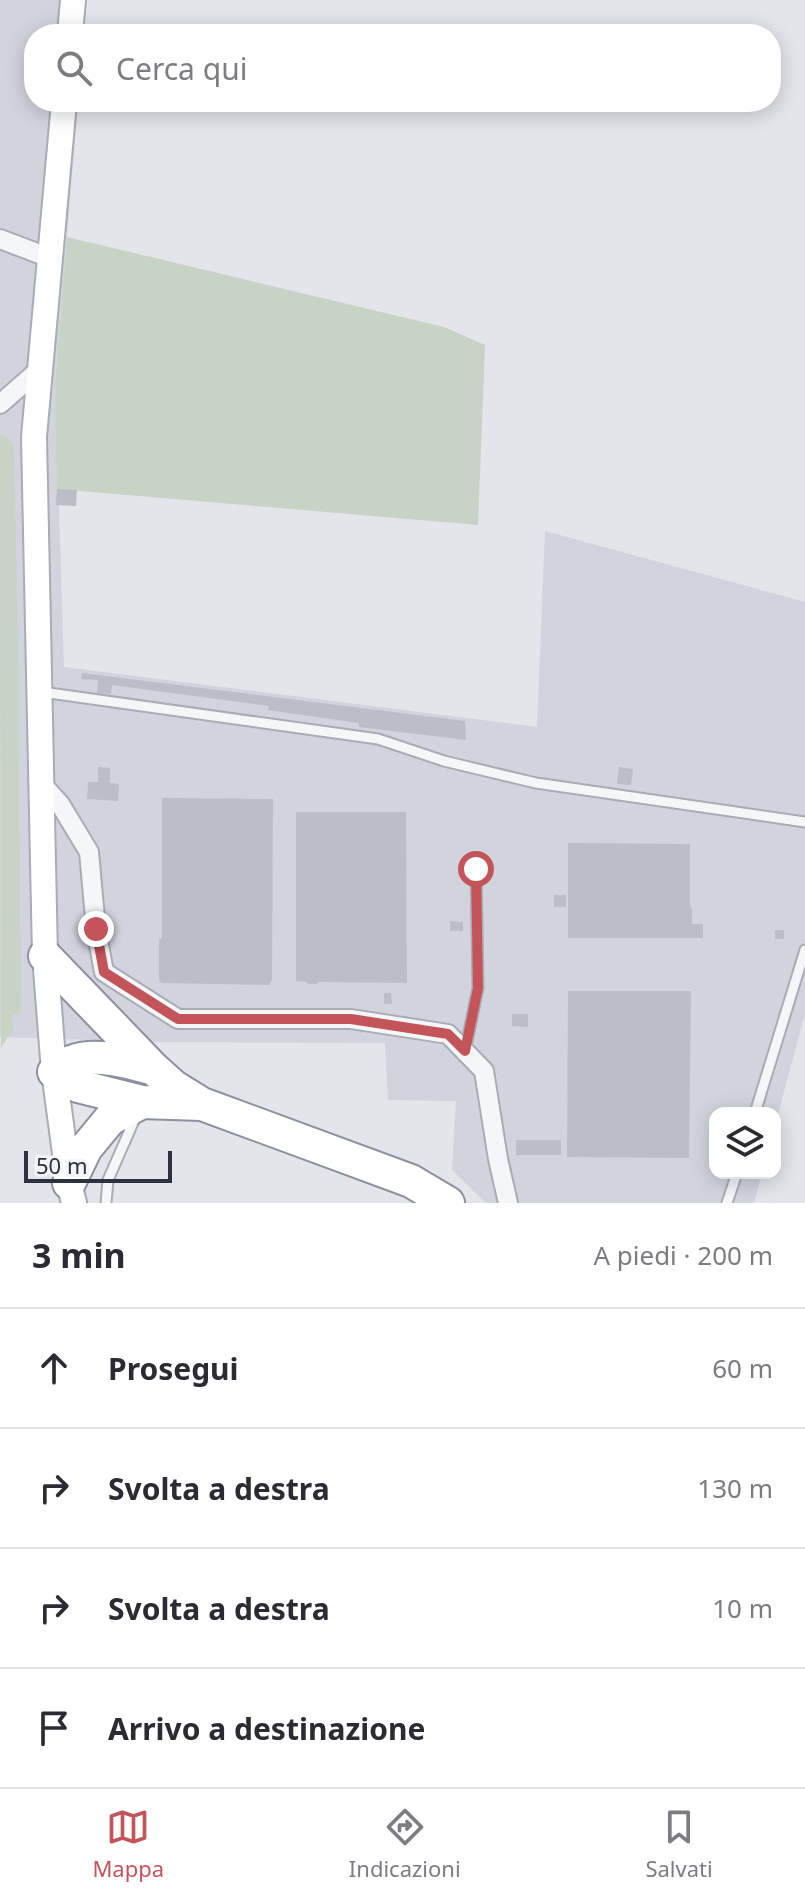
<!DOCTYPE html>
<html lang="it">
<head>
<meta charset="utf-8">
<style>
	body { margin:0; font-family:"Noto Sans",sans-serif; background:#f7f7f7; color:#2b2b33 }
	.controls { position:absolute; right:24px; bottom:24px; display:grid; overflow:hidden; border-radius:16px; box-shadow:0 4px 20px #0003 }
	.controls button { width:72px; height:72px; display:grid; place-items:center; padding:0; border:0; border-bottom:2px solid #e1e1e2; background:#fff; color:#2b2b33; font:40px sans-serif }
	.scale { position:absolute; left:24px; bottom:20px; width:148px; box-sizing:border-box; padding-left:8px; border:4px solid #2c3241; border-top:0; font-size:22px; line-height:28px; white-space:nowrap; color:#2c3241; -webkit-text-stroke:6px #f3f4f7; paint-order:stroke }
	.stop { position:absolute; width:24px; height:24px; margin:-18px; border:6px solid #c35459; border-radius:50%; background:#fff }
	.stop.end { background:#c35459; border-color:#fff; box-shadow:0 2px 8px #0008 }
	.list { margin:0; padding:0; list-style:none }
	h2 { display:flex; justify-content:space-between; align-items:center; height:104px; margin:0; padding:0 32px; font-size:34px }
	h2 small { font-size:26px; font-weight:400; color:#7c7c81 }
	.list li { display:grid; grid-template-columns:52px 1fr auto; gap:24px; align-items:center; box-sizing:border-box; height:120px; padding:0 32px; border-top:2px solid #e1e1e2 }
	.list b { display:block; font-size:30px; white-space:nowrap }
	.list em { font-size:26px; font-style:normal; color:#7c7c81 }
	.icon { flex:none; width:44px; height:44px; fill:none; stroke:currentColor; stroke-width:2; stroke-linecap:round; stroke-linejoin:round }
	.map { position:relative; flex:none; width:805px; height:1203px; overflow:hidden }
	.search { position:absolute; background:#fff; box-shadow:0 4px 20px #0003; left:24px; right:24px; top:24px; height:88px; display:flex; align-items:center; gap:20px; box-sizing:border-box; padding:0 28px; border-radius:32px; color:#7c7c81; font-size:30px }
	.sheet { height:584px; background:#fff }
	nav { display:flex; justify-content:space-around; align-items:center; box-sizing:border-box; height:112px; border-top:2px solid #e1e1e2; background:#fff; font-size:22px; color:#7c7c81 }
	nav a { display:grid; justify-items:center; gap:4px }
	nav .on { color:#c35459 }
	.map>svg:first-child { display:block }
	.built { fill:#d1d4dc }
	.green { fill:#c7d3c5 }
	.building { fill:#bbbec6 }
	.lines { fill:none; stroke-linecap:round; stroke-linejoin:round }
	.lane-casing { stroke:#a8acb4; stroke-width:13 }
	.street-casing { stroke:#a8acb4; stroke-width:22 }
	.secondary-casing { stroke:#a8acb4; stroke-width:28 }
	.highway-casing { stroke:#8c919f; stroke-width:36 }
	.lane { stroke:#f5f6f8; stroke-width:9 }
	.street { stroke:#f5f6f8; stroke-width:18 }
	.secondary { stroke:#fff; stroke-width:24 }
	.highway { stroke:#fff; stroke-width:32 }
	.route { stroke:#c35459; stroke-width:10 }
</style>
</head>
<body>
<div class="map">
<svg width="805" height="1203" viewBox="0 0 805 1203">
	<rect width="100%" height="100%" fill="#e3e5ea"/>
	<!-- built -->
	<path class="built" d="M0 0H86L83 34H34V102H78L55 383 64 667 537 727 545 531 805 602V1014L775 1125V1113H715V1173H762L754 1203H486L452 1170 456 1101 388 1100 385 1043 151 1042 0 1037Z"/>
	<!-- green -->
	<path class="green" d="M67 237 444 327 485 345 478 525 57 489 55 383Z
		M0 434 9 439 14 445 18 648 21 1012 12 1015 13 1029 1 1048Z"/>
	<!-- building -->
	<path class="building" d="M57 489 77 490 76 506 56 505Z
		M82 673 465 721 466 740 359 727V723L268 710 269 706 112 685 111 694 97 693 98 680 81 679Z
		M98 767 110 768V783L119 784 118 801 87 799 88 782H98Z
		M619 767 633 769 631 785 617 784Z
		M162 798 273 799 272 980 269 985 161 983 159 978V939L162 938Z
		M296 812H406L407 983 318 982V984H307L308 982 296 981Z
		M568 843 690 844V907L692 908V924H703V938H568Z
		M554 895H566V907H554Z
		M450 921 463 922V931H450Z
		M775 930H784V939H775Z
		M568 991H691L689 1158 567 1157Z
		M384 993H391L392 1004H384Z
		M512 1014H528V1027L512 1026Z
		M516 1140H561V1155H516Z"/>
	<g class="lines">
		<defs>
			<path id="lane" d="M42 692 378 739 444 761 536 783 805 822
				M465 1051 478 988 476 869
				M755 1113 805 950
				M106 1203 108 1180 136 1116
				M727 1203 737 1173"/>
			<path id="street" d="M0 239 50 258
				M0 404 40 369
				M41 783 60 804 89 852 96 929 104 972 178 1019H351L448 1034 484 1071 498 1159 508 1203"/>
			<path id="secondary" d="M70 34 73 0
				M64 102 34 437 45 956 54 1072 69 1183 74 1203"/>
			<path id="highway" d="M45 956 154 1069 173 1086 202 1104 411 1181 448 1203
				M154 1069C129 1062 96 1052 71 1062 65 1064 59 1069 54 1072L78 1086 142 1102 201 1104
				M69 1183 86 1148 110 1119 142 1102"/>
		</defs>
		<!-- lane casing -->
		<use href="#lane" class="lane-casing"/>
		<!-- street casing -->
		<use href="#street" class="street-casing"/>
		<!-- secondary casing -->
		<use href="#secondary" class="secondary-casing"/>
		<!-- highway casing -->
		<use href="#highway" class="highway-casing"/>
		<!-- lane -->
		<use href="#lane" class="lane"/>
		<!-- street -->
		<use href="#street" class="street"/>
		<!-- secondary -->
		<use href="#secondary" class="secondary"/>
		<!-- highway -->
		<use href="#highway" class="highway"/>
	</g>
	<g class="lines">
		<!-- route -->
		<path class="route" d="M96 929 104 972 178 1019H351L448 1034 465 1051 478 988 476 869"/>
	</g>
</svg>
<div class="controls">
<button><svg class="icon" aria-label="layers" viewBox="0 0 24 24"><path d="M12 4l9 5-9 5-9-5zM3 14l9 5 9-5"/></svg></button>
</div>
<div class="scale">50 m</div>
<div class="stop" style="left:476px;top:869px"></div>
<div class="stop end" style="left:96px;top:929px"></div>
<div class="search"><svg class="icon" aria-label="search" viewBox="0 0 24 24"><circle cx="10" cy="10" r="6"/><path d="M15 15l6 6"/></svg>Cerca qui</div>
</div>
<section class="sheet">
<h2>3 min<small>A piedi · 200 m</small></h2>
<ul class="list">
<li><svg class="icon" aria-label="ahead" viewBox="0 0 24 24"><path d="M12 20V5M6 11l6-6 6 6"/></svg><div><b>Prosegui</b></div><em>60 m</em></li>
<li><svg class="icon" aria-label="right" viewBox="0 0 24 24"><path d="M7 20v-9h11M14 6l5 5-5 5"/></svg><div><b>Svolta a destra</b></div><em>130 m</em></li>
<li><svg class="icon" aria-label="right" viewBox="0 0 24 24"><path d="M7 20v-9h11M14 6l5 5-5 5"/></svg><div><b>Svolta a destra</b></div><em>10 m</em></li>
<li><svg class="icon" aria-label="arrive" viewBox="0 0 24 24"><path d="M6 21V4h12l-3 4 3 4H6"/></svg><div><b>Arrivo a destinazione</b></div></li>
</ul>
</section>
<nav>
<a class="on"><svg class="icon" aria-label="map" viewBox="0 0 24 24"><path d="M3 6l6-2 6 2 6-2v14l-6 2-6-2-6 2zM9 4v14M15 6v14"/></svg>Mappa</a>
<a><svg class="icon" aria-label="directions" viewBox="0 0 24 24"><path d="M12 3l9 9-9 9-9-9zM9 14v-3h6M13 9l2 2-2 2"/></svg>Indicazioni</a>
<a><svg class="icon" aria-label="saved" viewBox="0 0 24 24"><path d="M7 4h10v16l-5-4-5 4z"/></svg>Salvati</a>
</nav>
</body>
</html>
